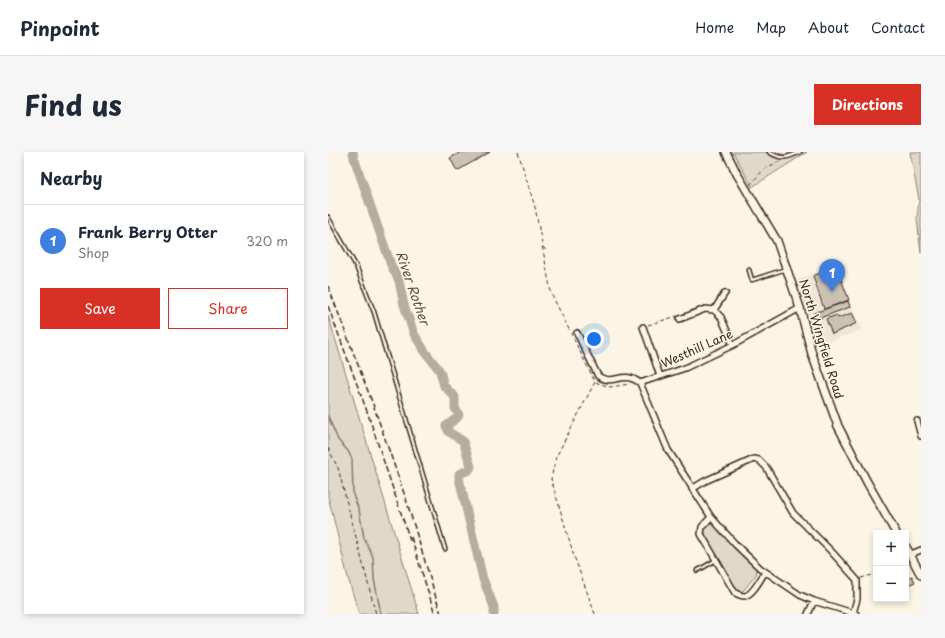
<!DOCTYPE html>
<html lang="en">
<head>
<meta charset="utf-8">
<style>
	body { margin:0; font-family:"Playpen Sans",sans-serif; background:#f6f6f7; color:#1f2937 }
	.controls { position:absolute; right:12px; bottom:12px; display:grid; overflow:hidden; border-radius:0px; box-shadow:0 2px 6px #0003 }
	.controls button { width:36px; height:36px; display:grid; place-items:center; padding:0; border:0; border-bottom:1px solid #e0e1e3; background:#fff; color:#1f2937; font:20px sans-serif }
	.you { position:absolute; left:266px; top:187px; width:14px; height:14px; margin:-10px; border:3px solid #fff; border-radius:50%; background:#1a73e8; box-shadow:0 0 0 6px #1a73e833 }
	.badge { display:grid; place-items:center; width:26px; height:26px; border-radius:50%; background:#d93025; color:#fff; font-size:13px; font-weight:700 }
	.pin { position:absolute; translate:-50% -33px; filter:drop-shadow(0 1px 2px #0008) }
	.pin::after { content:''; position:absolute; top:21px; width:14px; height:12px; background:inherit; clip-path:polygon(0 0,100% 0,50% 100%) }
	.list { margin:0; padding:0; list-style:none }
	h2 { display:flex; justify-content:space-between; align-items:center; height:52px; margin:0; padding:0 16px; font-size:17px }
	h2 small { font-size:13px; font-weight:400; color:#747a83 }
	.list li { display:grid; grid-template-columns:26px 1fr auto; gap:12px; align-items:center; box-sizing:border-box; height:72px; padding:0 16px; border-top:1px solid #e0e1e3 }
	.list b { display:block; font-size:15px; white-space:nowrap }
	.list p { margin:0; font-size:13px; white-space:nowrap; color:#747a83 }
	.list em { font-size:13px; font-style:normal; color:#747a83 }
	.actions { display:flex; gap:8px; padding:12px 16px }
	.actions a { flex:1; padding:9px 0; border:1px solid #d93025; border-radius:0px; text-align:center; font-size:14px; color:#d93025 }
	.actions .main { background:#d93025; color:#fff }
	.map { position:relative; flex:none; width:593px; height:462px; overflow:hidden; border-radius:0px }
	header { display:flex; align-items:center; gap:24px; box-sizing:border-box; height:56px; padding:0 20px; background:#fff; border-bottom:1px solid #e0e1e3 }
	header strong { font-size:19px }
	nav { display:flex; gap:22px; margin-inline-start:auto; font-size:14px }
	.intro { display:flex; align-items:center; justify-content:space-between; box-sizing:border-box; height:96px; padding:0 24px }
	h1 { margin:0; font-size:28px }
	.button { padding:10px 18px; border-radius:0px; background:#d93025; color:#fff; font-size:14px; font-weight:700 }
	main { display:flex; gap:24px; padding:0 24px }
	aside { flex:1; background:#fff; border-radius:0px; box-shadow:0 2px 6px #0003 }
	.map>svg:first-child { display:block }
	.built { fill:#eee6d6 }
	.green { fill:#e0d8c8; stroke:#8e8173 }
	.lines { fill:none; stroke-linecap:round; stroke-linejoin:round }
	.stream { stroke:#85796b; stroke-width:1.5 }
	.river { stroke:#b7ad9e; stroke-width:9 }
	.building { fill:#ccc2b3; stroke:#3b2a1e }
	.lane-casing { stroke:#3b2a1e; stroke-width:5.5 }
	.street-casing { stroke:#3b2a1e; stroke-width:8 }
	.secondary-casing { stroke:#3b2a1e; stroke-width:10 }
	.path { stroke:#3b2a1e; stroke-width:1; stroke-dasharray:4 3; stroke-linecap:butt }
	.lane { stroke:#fcf5e5; stroke-width:2.5 }
	.street { stroke:#fcf5e5; stroke-width:5 }
	.secondary { stroke:#fcf5e5; stroke-width:7 }
	.rail { stroke:#3b2a1e; stroke-width:1.5; stroke-dasharray:6 3; stroke-linecap:butt }
	.labels { text-anchor:middle; stroke-width:3; stroke-linejoin:round; paint-order:stroke }
	.street-label { font-size:12px; fill:#3b2a1e; stroke:#fcf5e5 }
	.water-label { font-size:13px; font-style:italic; fill:#605144; stroke:#fcf5e5 }
</style>
</head>
<body>
<header>
<strong>Pinpoint</strong>
<nav><a>Home</a><a>Map</a><a>About</a><a>Contact</a></nav>
</header>
<div class="intro"><h1>Find us</h1><a class="button">Directions</a></div>
<main>
<aside>
<h2>Nearby<small></small></h2>
<ul class="list">
<li><span class="badge" style="background:#3f7fe0">1</span><div><b>Frank Berry Otter</b><p>Shop</p></div><em>320 m</em></li>
</ul>
<div class="actions"><a class="main">Save</a><a>Share</a></div>
</aside>
<div class="map">
<svg width="593" height="462" viewBox="0 0 593 462">
	<rect width="100%" height="100%" fill="#fcf5e5"/>
	<filter id="ink" filterUnits="userSpaceOnUse"><feTurbulence type="fractalNoise" baseFrequency=".025" numOctaves="2"/><feDisplacementMap in="SourceGraphic" scale="8" xChannelSelector="R" yChannelSelector="G"/><feConvolveMatrix kernelMatrix="1 2 1 2 8 2 1 2 1" color-interpolation-filters="sRGB"/></filter>
	<g filter="url(#ink)">
		<!-- built -->
		<path class="built" d="M509 112 521 148 534 178 488 194 469 128Z"/>
		<!-- green -->
		<path class="green" d="M405 0H449C458 5 460 1 468 0 472 0 476 0 479 0L424 35Z
			M582 0H593V101L589 67 591 48Z
			M0 163 91 462H31L20 426 0 344Z
			M383 371 387 373 429 418 428 423 415 439H409L406 435 378 385C376 379 377 377 379 372Z"/>
		<g class="lines">
			<!-- stream -->
			<path class="stream" d="M0 264 10 288 20 299 24 307 25 343 31 358 36 386 45 405 46 427 53 462"/>
			<!-- river -->
			<path class="river" d="M25 0 26 6 63 113 71 129 76 153 86 182 98 201 112 219 116 234 127 245V256L131 263 129 266 118 274 121 280 135 289 143 315 141 318 131 322V326L155 427 166 455V462"/>
		</g>
		<!-- building -->
		<path class="building" d="M133 0H162L129 19 122 6Z
			M502 117 505 126 512 124 521 148 496 157 485 124Z
			M520 149 522 155 489 167 486 161Z
			M524 161 529 171 504 182 498 167 509 163 510 166Z
			M584 424 587 430 580 433 578 427Z"/>
		<g class="lines">
			<defs>
				<path id="lane" d="M441 0C453 8 459 6 472 0
					M0 65 28 114 46 160 117 397
					M421 118 424 128 458 117
					M480 182 489 179
					M369 419 388 408"/>
				<path id="street" d="M386 158 397 141
					M352 167 377 157 386 158 393 165 405 193
					M315 175 332 224
					M249 181 270 224C286 235 294 217 312 231
					M312 231 340 298 383 365 408 393 432 416 472 443 486 449 528 462
					M312 231 357 216 405 193 472 156
					M589 269 593 284
					M364 337 377 329 426 307 431 308 438 315 465 361 502 398 529 428V447L525 461
					M383 365 374 375 373 382 407 441C410 442 413 444 416 444 424 444 433 426 437 420
					M583 402 593 398
					M480 462 486 449"/>
				<path id="secondary" d="M398 0 409 22 449 89 472 156 484 202 510 274 539 330 568 381
					M578 395 593 423"/>
			</defs>
			<!-- lane casing -->
			<use href="#lane" class="lane-casing"/>
			<!-- street casing -->
			<use href="#street" class="street-casing"/>
			<!-- secondary casing -->
			<use href="#secondary" class="secondary-casing"/>
			<!-- path -->
			<path class="path" d="M190 0 207 55 223 141 267 230 282 235 302 232
				M422 33 436 17 452 9
				M215 95 218 98 217 100
				M320 173 349 164
				M0 296 10 316 48 462
				M533 426 548 422
				M267 462 246 404 223 327 228 305 267 230"/>
			<!-- lane -->
			<use href="#lane" class="lane"/>
			<!-- street -->
			<use href="#street" class="street"/>
			<!-- secondary -->
			<use href="#secondary" class="secondary"/>
			<!-- rail -->
			<path class="rail" d="M0 134 46 255 78 347 113 462
				M0 154 40 262 83 391
				M83 385 107 462"/>
		</g>
	</g>
	<g class="labels">
		<!-- street labels -->
		<g class="street-label">
			<text transform="translate(493 187) rotate(73)" y="4">North Wingfield Road</text>
			<text transform="translate(369 197) rotate(-24)" y="4">Westhill Lane</text>
		</g>
		<!-- water labels -->
		<g class="water-label">
			<text transform="translate(85 136) rotate(71)" y="5">River Rother</text>
		</g>
	</g>
</svg>
<div class="controls">
<button>+</button>
<button>−</button>
</div>
<div class="you"></div>
<div class="pin badge" style="left:504px;top:140px;background:#3f7fe0">1</div>
</div>
</main>
</body>
</html>
